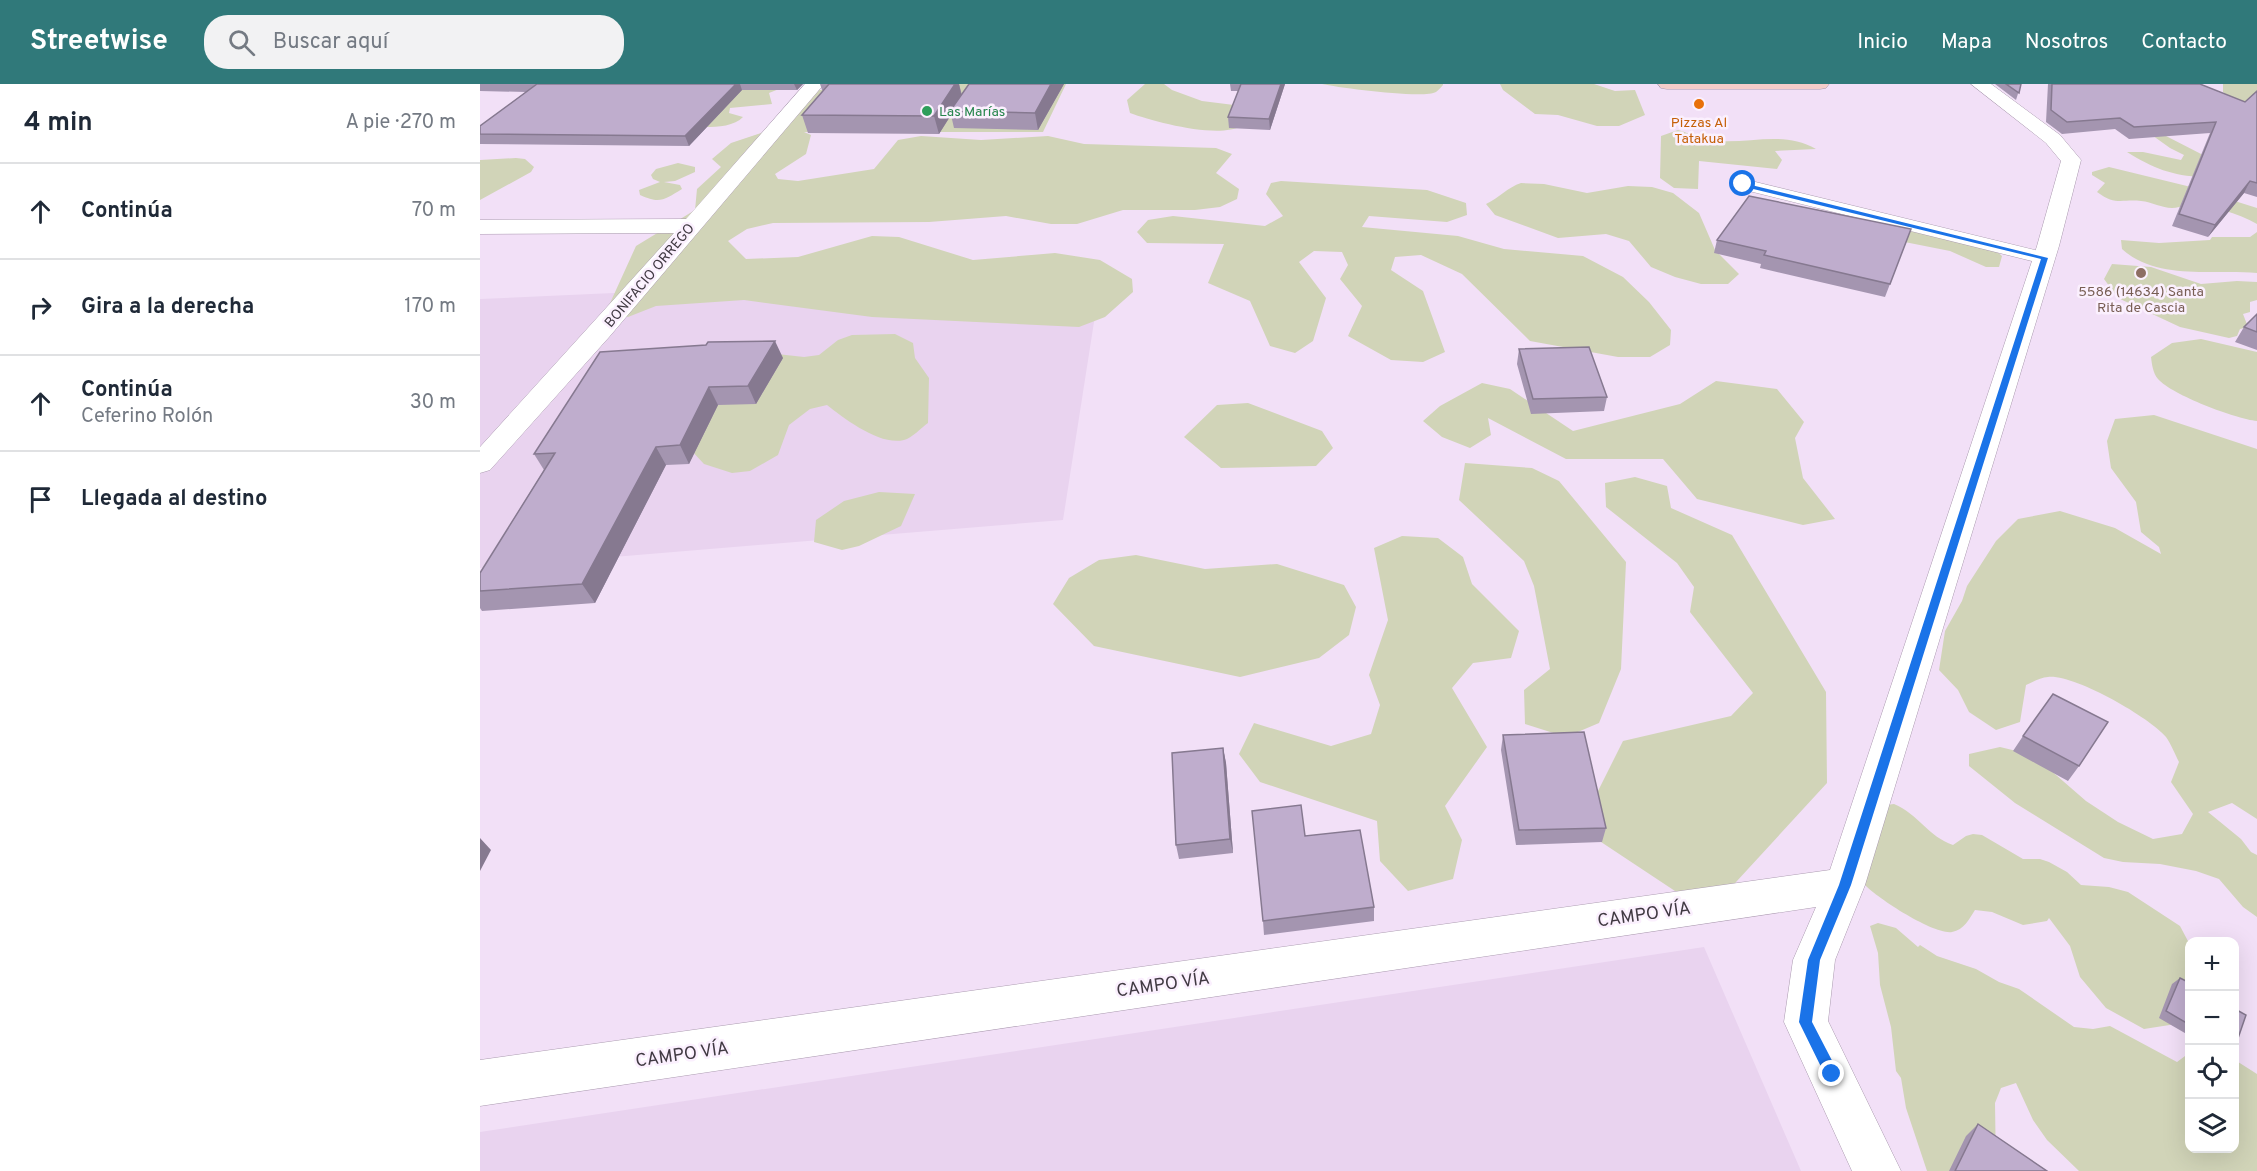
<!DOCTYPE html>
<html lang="es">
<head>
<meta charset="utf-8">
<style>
	body { margin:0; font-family:Overpass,sans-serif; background:#f2f2f3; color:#1f2937 }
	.controls { position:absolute; right:18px; bottom:18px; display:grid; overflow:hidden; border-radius:12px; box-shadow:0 6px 24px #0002 }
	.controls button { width:54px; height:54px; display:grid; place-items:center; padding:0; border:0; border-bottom:2px solid #e0e1e3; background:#fff; color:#1f2937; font:30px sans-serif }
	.stop { position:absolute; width:18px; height:18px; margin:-14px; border:4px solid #1a73e8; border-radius:50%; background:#fff }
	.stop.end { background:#1a73e8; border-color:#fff; box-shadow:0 2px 6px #0008 }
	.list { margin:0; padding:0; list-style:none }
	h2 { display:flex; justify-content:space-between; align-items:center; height:78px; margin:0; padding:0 24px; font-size:26px }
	h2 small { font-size:20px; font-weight:400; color:#747a83 }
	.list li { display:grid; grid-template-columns:39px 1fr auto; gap:18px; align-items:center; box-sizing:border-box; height:96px; padding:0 24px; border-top:2px solid #e0e1e3 }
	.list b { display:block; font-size:22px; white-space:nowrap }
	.list p { margin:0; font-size:20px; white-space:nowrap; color:#747a83 }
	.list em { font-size:20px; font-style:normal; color:#747a83 }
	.icon { flex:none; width:33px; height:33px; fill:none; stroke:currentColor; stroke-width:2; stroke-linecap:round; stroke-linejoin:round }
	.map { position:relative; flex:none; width:1777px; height:1087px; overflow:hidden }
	header { display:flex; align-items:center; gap:36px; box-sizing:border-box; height:84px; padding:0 30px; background:#30797a; color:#fff }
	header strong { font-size:28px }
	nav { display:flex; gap:33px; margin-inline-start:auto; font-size:21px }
	.search { width:420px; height:54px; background:#f2f2f3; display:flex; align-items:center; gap:15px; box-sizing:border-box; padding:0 21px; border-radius:24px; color:#747a83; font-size:22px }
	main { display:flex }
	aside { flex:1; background:#fff }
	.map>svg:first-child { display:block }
	.built { fill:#e9d3ef }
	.green { fill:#d1d4b8 }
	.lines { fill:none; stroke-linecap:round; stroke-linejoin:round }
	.service-casing { stroke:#aa9aaf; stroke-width:1 }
	.minor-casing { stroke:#aa9aaf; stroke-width:1 }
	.secondary-casing { stroke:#aa9aaf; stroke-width:1 }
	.service { fill:#fff; fill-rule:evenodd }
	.minor { fill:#fff; fill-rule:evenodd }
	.secondary { fill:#f4cdca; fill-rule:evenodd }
	.wall { fill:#a495b0 }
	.shaded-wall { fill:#867990 }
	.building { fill:#bfadcd; stroke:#867990; stroke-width:1.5 }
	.route { fill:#1a73e8 }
	.food-dot { fill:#e8710a; stroke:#fbf0fe; stroke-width:2 }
	.leisure-dot { fill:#2e9e5b; stroke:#fbf0fe; stroke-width:2 }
	.education-dot { fill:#8d6e63; stroke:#fbf0fe; stroke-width:2 }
	.labels { text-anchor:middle; stroke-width:5; stroke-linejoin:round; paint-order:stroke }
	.far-leisure-label { font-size:14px; fill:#27864d; stroke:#fbf0fe; text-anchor:start }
	.far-food-label { font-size:14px; fill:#c56008; stroke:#fbf0fe }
	.far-street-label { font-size:14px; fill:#403942; stroke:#fbf0fe }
	.far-education-label { font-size:14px; fill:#785e54; stroke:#fbf0fe }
	.near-street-label { font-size:18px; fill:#403942; stroke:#fbf0fe }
</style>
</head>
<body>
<header>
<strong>Streetwise</strong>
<div class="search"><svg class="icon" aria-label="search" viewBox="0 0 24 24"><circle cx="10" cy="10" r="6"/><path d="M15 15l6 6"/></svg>Buscar aquí</div>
<nav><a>Inicio</a><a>Mapa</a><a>Nosotros</a><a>Contacto</a></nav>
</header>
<main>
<aside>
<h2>4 min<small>A pie · 270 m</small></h2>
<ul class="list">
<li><svg class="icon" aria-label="ahead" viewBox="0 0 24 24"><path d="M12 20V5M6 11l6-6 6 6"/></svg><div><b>Continúa</b></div><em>70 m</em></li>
<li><svg class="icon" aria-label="right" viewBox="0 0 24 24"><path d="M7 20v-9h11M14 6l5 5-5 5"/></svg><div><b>Gira a la derecha</b></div><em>170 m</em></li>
<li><svg class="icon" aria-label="ahead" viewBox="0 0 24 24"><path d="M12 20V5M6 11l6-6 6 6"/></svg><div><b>Continúa</b><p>Ceferino Rolón</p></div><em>30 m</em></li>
<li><svg class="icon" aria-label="arrive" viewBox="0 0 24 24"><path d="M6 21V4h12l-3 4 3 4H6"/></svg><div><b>Llegada al destino</b></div></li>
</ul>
</aside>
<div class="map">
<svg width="1777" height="1087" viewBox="0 0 1777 1087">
	<rect width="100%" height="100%" fill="#f2e0f7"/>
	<!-- built -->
	<path class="built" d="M622 187 583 436 0 484V215Z
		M1224 863 1321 1087H0V1048Z"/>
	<!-- green -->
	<path class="green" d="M453 0H586L563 48H324L331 51 326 70 295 90 298 95 318 97 394 85 418 56 441 52 501 56 568 52 604 60 736 64 752 70 736 89 759 105 757 115 740 123 715 126H643L597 140H571L526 132 449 138 293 139 267 145 248 157 266 175 318 173 392 152 419 153 493 176 575 169 620 176 652 195 653 208 625 233 599 243 392 233 264 216 176 222 148 233 126 228 156 162 215 126 217 105 241 83 232 75 251 59 293 45H304L339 6H448Z
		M665 0H684L692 6 722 17 754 21 761 42C739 55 674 38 650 29L647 16Z
		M842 0H963V1C961 3 959 6 956 8 944 15 860 4 842 0Z
		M1020 0H1114L1135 7 1155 6 1165 31 1139 42H1117L1078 31 1055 30 1023 6Z
		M1743 0H1777V20H1758L1743 8Z
		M309 1 289 9 292 20 250 24 249 29 263 33C255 42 238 43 225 43L101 21Z
		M1198 46C1211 50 1226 57 1239 57 1273 59 1305 47 1336 65L1295 67 1302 76 1297 85 1219 77 1218 105 1194 104 1180 94 1181 52Z
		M1669 49 1686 52 1725 72 1723 93C1692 92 1673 84 1647 68H1663L1701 76 1704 71 1690 64Z
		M36 74 45 75 54 83 51 88 0 116V76Z
		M198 79 215 83V88L195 97 184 98 200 101 202 105C184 116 180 120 160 111L159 106 180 98 173 95 171 91 176 85Z
		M1629 83 1707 102 1777 124V140C1756 128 1731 121 1706 122 1701 122 1697 124 1692 124 1682 124 1672 118 1661 117 1641 115 1636 122 1617 108L1625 99 1612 91V88Z
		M801 97 947 106 986 119 987 131 967 138 889 132 882 143 978 152 1024 165 1103 172 1143 193 1169 218 1191 246 1190 261 1170 273H1138L1050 257 982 190 941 171 915 173 911 186 943 207 965 268 943 278 911 276 868 252 882 222 860 195 868 181 862 168 834 167 819 178 846 214 833 257 815 269 790 262 770 217 728 199 744 160 667 159 657 148 668 136 693 132 785 142 803 132 786 110 791 99Z
		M1041 99 1064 100 1107 109 1148 102 1172 103 1193 109 1219 129 1235 166 1259 190 1248 200H1221L1195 193 1171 183 1149 157 1126 150 1078 154 1015 131 1006 120C1019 114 1028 103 1041 99Z
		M1336 125 1385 139 1453 147 1515 166 1522 172 1519 183H1506L1470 167 1359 145 1326 127Z
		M1777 148V189C1733 185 1677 197 1642 165L1641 156 1679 159 1730 156 1732 153H1770Z
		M1632 180 1671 183 1721 200 1757 197 1777 198V216L1770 218V228L1763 230 1768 243 1760 245 1757 252 1749 254 1700 243 1638 214 1624 195Z
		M415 250 433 259 435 274 449 294 448 339C441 344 432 354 424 356 400 362 365 335 347 321L330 325 309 341 298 371 270 387 252 389 224 380 210 365 223 325 297 270 324 273 339 271 358 256 372 251Z
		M1721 255 1777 268V337C1756 335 1692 311 1678 295 1673 289 1672 281 1671 273L1692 259Z
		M1236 297 1297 305 1324 338 1315 354 1323 394 1355 435 1323 441 1217 415 1183 375H1086L1008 334 1011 351 990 364 962 353 943 337 960 322 1002 299 1030 305 1093 347 1200 320Z
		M768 319 842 347 853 364 836 382 741 384 704 353 737 321Z
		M1674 331 1777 365V735L1752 719 1728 728 1761 755 1771 768 1777 771V833L1763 823 1739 795 1716 787 1680 780 1643 778 1624 774 1535 719 1489 682V670L1520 663 1553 671 1606 717 1638 738 1673 755 1702 750 1713 730 1691 698 1699 678C1695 670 1691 660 1686 653 1669 633 1594 590 1568 593 1561 593 1553 598 1546 601L1540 638 1516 646 1489 628 1478 606 1459 586 1465 547 1482 517 1487 502 1516 457 1538 435 1580 427 1635 444 1681 470 1679 463 1661 448 1656 418 1631 384 1627 357 1635 335Z
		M985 379 1052 384 1079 397 1146 478 1141 585 1119 639 1086 653 1045 640 1044 606 1070 585 1054 502 1044 477 979 416Z
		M1155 393 1187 402 1191 424 1252 451 1346 608 1347 699 1245 810 1195 807 1115 754 1113 717 1143 657 1251 632 1273 609 1210 528 1214 503 1197 479 1126 423 1125 399Z
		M399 408 435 410 421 442 379 462 362 466 334 458 336 436 364 417Z
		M922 452 958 454 983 473 992 500 1039 547 1031 574 993 579 972 604 1007 663 965 722 982 756 973 795 928 807 900 777 897 737 780 698 759 670 774 639 851 662 891 650 900 621 889 591 908 536 894 464Z
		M656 471 725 485 797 480 864 501 876 523 869 551 839 574 760 593 614 562 573 520 589 494 619 476Z
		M1414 720C1438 730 1449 753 1473 761L1486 752 1493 750 1502 751 1543 775H1560L1569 778 1587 788 1601 801 1629 803 1648 808 1700 842 1709 859 1710 919 1696 940 1664 945 1626 924 1600 893 1590 862 1569 834 1567 837 1543 841 1512 828 1495 826C1489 835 1484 846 1472 848 1454 851 1395 813 1383 799L1406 721Z
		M1398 839 1416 844 1438 863 1440 861 1457 872 1496 885 1519 898 1539 905 1594 943 1613 945 1630 942 1697 978 1709 969 1710 1064H1754L1755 976 1777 990V1087H1599L1567 1056 1553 1036 1536 999 1521 1004 1515 1019 1516 1087H1447L1426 1024 1421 994 1416 987 1411 943 1400 901 1398 869 1390 842Z"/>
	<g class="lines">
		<defs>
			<path id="service" d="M1263 95 1571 170 1573 174 1571 178 1564 180 1257 104 1255 100 1257 96Z"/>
			<path id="minor" d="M325 0H344L130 252 10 386 0 389V363L194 149 0 150V136L206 135Z
				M1491 0H1511L1580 51 1601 76 1579 162 1385 801 1355 876 1348 937 1421 1087H1372L1304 938 1313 876 1336 823 0 1022V976L1350 786 1557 162 1581 77 1566 59Z"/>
			<path id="secondary" d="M1178 0H1349L1346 4 1340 5H1187L1181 4Z"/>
		</defs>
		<!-- service casing -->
		<use href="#service" class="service-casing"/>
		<!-- minor casing -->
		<use href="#minor" class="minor-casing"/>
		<!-- secondary casing -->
		<use href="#secondary" class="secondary-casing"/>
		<!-- service -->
		<use href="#service" class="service"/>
		<!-- minor -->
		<use href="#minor" class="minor"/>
		<!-- secondary -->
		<use href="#secondary" class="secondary"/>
	</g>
	<!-- wall -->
	<path class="wall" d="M0 0H323L317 6H262L209 62 0 60V42L46 8 0 7Z
		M340 0H479L482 11 489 0H584L558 46 474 44 471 31 459 50 328 49 322 31 344 6H342Z
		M750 0H805L790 46 749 44 748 33 758 7H751Z
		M1515 0H1541L1536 16Z
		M1568 0H1720L1765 18 1777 7V113L1764 109 1728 153 1692 142 1730 49 1649 55 1635 45 1582 50 1566 38Z
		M1431 145 1405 213 1280 184 1281 180 1234 169 1237 156Z
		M1777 230V266L1755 258 1764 243Z
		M1039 265 1127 313 1124 327 1051 330 1037 280Z
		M303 274 276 320 238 321 209 380 186 381 115 519 2 527 0 524V489L64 386 54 370Z
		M1023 651 1126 744 1122 758 1036 761 1021 666Z
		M1543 652 1599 682 1588 697 1533 667Z
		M743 664 746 679 753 769 699 775 696 761Z
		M825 752 894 823V837L784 851 783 837Z
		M1700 894 1710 899V952L1679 934 1692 900Z
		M1498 1040 1567 1087H1469L1486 1052Z"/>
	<!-- shaded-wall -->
	<path class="shaded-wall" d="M256 0H260L262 6 209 62 205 52Z
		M314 0H323L317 6Z
		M475 0H479L482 14 470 27 471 31 459 50 454 32Z
		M571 0H584L558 46 555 29Z
		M801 0H805L790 46 789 35Z
		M1770 97 1764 109 1728 153 1735 141Z
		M295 257 303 274 276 320 268 302Z
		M229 303 238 321 209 380 200 361Z
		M176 363 186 381 115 519 102 500Z
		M743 664 746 679 753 769 750 755Z
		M0 754 11 766 0 787Z"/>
	<!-- building -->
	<path class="building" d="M57 0H256L205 52 0 50V42Z
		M349 0H475L454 32 322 31Z
		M489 0H571L555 29 470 27Z
		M761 0H801L789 35 748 33Z
		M1526 0H1541L1539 9Z
		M1572 0H1720L1765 18 1777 7V99L1770 97 1735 141 1699 130 1736 38 1654 43 1640 34 1587 38 1571 26Z
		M1269 112 1431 145 1410 200 1284 171 1286 167 1237 156Z
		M1777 230V248L1764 243Z
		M295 257 268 302 229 303 200 361 176 363 102 500 0 507V489L75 369 54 370 120 268 226 261 228 258Z
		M1109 263 1127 313 1053 315 1039 265Z
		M1573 610 1628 638 1599 682 1543 652Z
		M1104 648 1126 744 1039 746 1023 651Z
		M743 664 750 755 696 761 692 669Z
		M821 721 825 752 880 746 894 823 783 837 772 727Z
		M1700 894 1710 899V941L1686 927Z
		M1755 925 1766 931 1755 963Z
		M1498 1040 1567 1087H1475Z"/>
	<!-- route -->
	<path class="route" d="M1263 99 1568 174 1371 801 1340 876 1332 938 1359 990 1357 995 1352 996 1347 995 1319 938 1328 876 1359 801 1561 175 1261 102Z"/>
	<!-- markers -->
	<circle class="food-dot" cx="1219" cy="20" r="6"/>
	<circle class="leisure-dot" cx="447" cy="27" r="6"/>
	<circle class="education-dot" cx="1661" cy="189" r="6"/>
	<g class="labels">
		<!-- far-leisure labels -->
		<g class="far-leisure-label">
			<text x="459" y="32">Las Marías</text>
		</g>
		<!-- far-food labels -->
		<g class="far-food-label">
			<text x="1219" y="43">Pizzas Al<tspan x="1219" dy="16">Tatakua</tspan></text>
		</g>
		<!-- far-street labels -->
		<g class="far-street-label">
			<text transform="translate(169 191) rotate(-50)" y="5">BONIFACIO ORREGO</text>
		</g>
		<!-- far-education labels -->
		<g class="far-education-label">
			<text x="1661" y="212">5586 (14634) Santa<tspan x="1661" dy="16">Rita de Cascia</tspan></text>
		</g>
		<!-- near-street labels -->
		<g class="near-street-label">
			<text transform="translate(1164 830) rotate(-8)" y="6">CAMPO VÍA</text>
			<text transform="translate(683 900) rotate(-8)" y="6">CAMPO VÍA</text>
			<text transform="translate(202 970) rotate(-8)" y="6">CAMPO VÍA</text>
		</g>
	</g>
</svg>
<div class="controls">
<button>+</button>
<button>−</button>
<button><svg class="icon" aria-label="locate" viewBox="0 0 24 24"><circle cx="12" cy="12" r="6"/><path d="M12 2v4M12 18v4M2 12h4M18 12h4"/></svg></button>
<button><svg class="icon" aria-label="layers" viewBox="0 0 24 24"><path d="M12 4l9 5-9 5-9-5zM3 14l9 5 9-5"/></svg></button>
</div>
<div class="stop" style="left:1263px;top:100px"></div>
<div class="stop end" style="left:1352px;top:990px"></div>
</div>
</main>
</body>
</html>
